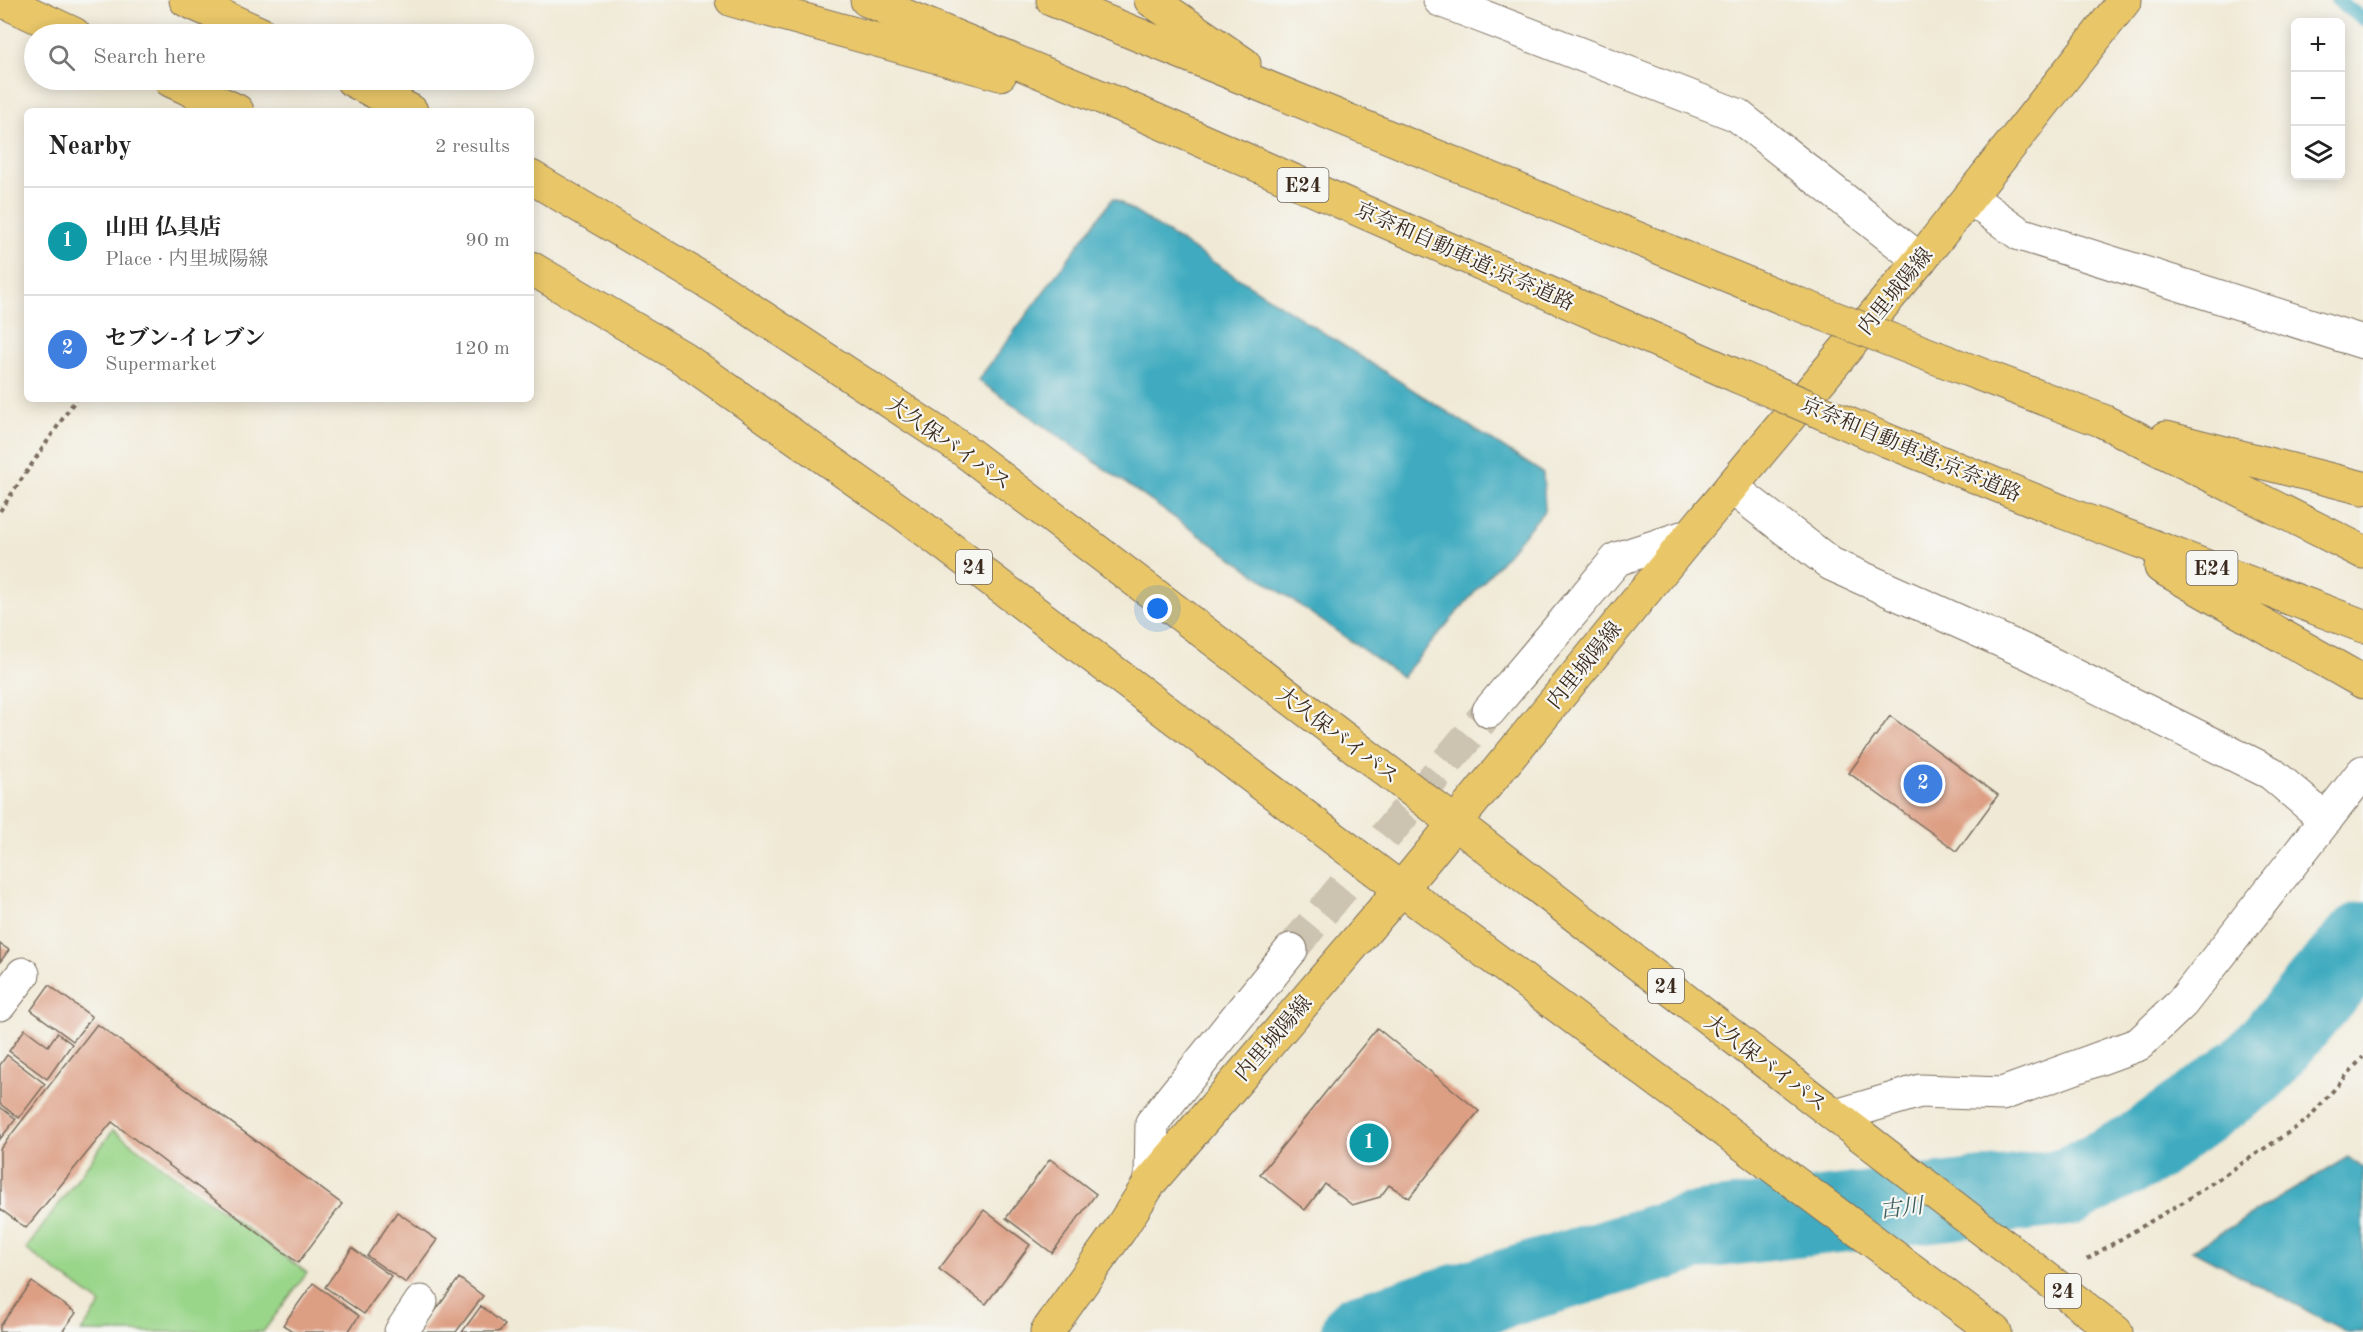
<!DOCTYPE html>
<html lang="en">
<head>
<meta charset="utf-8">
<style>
	body { margin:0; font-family:"Old Standard TT","Noto Serif JP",serif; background:#f6f6f6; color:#222 }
	.controls { position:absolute; right:18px; top:18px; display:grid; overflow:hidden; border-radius:9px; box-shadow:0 3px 15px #0003 }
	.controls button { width:54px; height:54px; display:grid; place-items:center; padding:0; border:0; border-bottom:2px solid #e0e0e0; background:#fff; color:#222; font:30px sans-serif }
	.you { position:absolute; left:1158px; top:609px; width:21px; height:21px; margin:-15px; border:4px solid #fff; border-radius:50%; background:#1a73e8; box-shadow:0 0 0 9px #1a73e833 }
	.badge { display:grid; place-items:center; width:39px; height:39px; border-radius:50%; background:#0f766e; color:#fff; font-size:20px; font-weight:700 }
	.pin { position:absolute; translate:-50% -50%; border:3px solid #fff; box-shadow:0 2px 6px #0006 }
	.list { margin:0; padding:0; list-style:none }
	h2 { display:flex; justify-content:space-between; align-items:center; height:78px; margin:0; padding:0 24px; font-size:26px }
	h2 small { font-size:20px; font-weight:400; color:#767676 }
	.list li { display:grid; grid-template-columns:39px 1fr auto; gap:18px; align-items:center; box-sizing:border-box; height:108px; padding:0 24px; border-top:2px solid #e0e0e0 }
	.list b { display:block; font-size:22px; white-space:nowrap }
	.list p { margin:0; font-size:20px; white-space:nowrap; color:#767676 }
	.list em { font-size:20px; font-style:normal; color:#767676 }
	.icon { flex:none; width:33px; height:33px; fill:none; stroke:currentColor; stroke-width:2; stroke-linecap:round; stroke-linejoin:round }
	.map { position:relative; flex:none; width:2363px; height:1332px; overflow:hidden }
	.search { position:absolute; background:#fff; box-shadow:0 3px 15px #0003; left:24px; top:24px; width:510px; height:66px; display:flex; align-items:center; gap:15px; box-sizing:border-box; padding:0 21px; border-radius:33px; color:#767676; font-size:22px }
	.panel { position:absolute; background:#fff; box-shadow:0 3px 15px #0003; left:24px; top:108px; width:510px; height:294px; border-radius:9px }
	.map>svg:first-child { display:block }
	.green { fill:#9ad68a; stroke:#6a8054; stroke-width:1.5 }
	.water { fill:#40abc0; stroke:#3e6a6f; stroke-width:1.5 }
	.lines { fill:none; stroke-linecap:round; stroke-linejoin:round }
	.stream { stroke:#40abc0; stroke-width:14 }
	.river { stroke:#40abc0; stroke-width:78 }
	.building { fill:#dd9f84 }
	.minor-tunnel { stroke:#ccc3b0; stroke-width:33; stroke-dasharray:33 16; stroke-linecap:butt }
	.minor-casing { stroke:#7a6d5e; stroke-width:35 }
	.major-casing { stroke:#7a6d5e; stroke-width:35 }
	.highway-casing { stroke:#7a6d5e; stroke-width:35 }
	.path { stroke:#7a6d5e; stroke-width:4; stroke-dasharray:4.5 4.5; stroke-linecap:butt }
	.minor { stroke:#fff; stroke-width:33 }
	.major { stroke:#e9c769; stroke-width:33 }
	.highway { stroke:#e9c769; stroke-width:33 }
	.highway-bridge-casing { stroke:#7a6d5e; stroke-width:35; stroke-linecap:butt }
	.highway-bridge { stroke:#e9c769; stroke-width:33 }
	.labels { text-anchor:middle; stroke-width:4.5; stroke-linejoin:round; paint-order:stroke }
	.shield { fill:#f6f6f2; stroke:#73675e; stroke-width:1.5 }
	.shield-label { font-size:20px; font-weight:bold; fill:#3b2a1e }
	.street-label { font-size:21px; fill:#3b2a1e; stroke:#f6f6f2 }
	.water-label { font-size:22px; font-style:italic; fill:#3d5e5f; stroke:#f6f6f2 }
</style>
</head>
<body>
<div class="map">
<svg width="2363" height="1332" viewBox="0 0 2363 1332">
	<rect width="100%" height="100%" fill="#f6f6f2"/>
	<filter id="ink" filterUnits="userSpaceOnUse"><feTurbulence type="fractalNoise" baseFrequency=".0167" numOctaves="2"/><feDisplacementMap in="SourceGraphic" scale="12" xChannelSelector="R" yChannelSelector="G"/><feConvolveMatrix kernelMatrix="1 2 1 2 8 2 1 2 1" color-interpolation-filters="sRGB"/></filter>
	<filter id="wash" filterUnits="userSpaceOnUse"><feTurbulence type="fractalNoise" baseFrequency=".008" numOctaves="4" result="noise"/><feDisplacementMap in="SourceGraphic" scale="24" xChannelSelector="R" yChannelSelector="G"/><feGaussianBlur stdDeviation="1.35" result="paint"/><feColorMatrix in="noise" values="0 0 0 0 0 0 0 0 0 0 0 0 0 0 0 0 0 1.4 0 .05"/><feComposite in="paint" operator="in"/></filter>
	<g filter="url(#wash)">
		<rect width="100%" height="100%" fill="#f0e9d5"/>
		<!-- green -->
		<path class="green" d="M113 1130 307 1273 263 1332H81L101 1304 26 1249Z"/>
		<!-- water -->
		<path class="water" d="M1113 198 1543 473 1545 510 1402 677 978 380Z
			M2348 1157 2363 1168V1332H2347L2192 1250Z"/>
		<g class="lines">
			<!-- stream -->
			<path class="stream" d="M2337 0 2363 19"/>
			<!-- river -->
			<path class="river" d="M1360 1332 1701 1230 2068 1187 2140 1150 2253 1069 2363 941"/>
		</g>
		<g id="blocks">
			<!-- building -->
			<path class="building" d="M1890 716 1998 795 1957 851 1849 773Z
				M0 944 9 950 0 962Z
				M49 985 92 1017 73 1041 31 1010Z
				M97 1024 342 1204 298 1263 112 1122 26 1228 0 1209V1149Z
				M1377 1028 1479 1111 1409 1198 1389 1185 1380 1197 1352 1205 1325 1184 1305 1210 1260 1174Z
				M25 1029 48 1046 57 1033 72 1044 47 1079 9 1051Z
				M7 1055 45 1084 19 1118 0 1104V1065Z
				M0 1107 16 1119 0 1139Z
				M1050 1159 1096 1194 1052 1253 1006 1218Z
				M984 1210 1030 1245 986 1304 939 1269Z
				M397 1212 437 1240 406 1283 367 1256Z
				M352 1248 391 1276 364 1314 325 1287Z
				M459 1278 483 1296 456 1332H420Z
				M32 1282 76 1313 62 1332H0V1326Z
				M313 1283 359 1316 348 1332H294L283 1325Z
				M481 1306 505 1325 499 1332H462Z"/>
		</g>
	</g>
	<g filter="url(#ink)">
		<use href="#blocks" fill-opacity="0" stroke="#7a6d5e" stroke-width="1.5"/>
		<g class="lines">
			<!-- minor-tunnel -->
			<path class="minor-tunnel" d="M1291 950 1489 711"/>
			<defs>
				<path id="minor" d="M1440 0 1737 115 1920 260
					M1970 198 2020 234 2363 342
					M1731 487 1831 564 2029 653 2271 773 2326 820
					M1489 711 1617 559 1691 535
					M0 1004 23 974
					M1836 1116 1920 1091 2002 1094 2139 1044 2182 1003 2363 772
					M1151 1181 1152 1123 1291 950
					M401 1332 421 1302"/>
				<path id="major" d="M1047 1332 1119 1231 1151 1181 1401 889 1691 535 1920 260 2125 0"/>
				<path id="highway" d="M1 0 74 34
					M186 0 261 34
					M732 0 1000 74
					M867 0 1137 112 1737 376
					M1053 0 1788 300
					M1151 0 1244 64
					M170 80 237 111
					M352 80 411 111
					M531 177 721 290 965 451 1454 822 2116 1332
					M531 268 680 356 907 516 1401 889 1995 1332
					M1937 358 2103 421 2363 552
					M2166 438 2363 488
					M1886 440 2063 512 2363 626
					M2161 567 2363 682"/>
			</defs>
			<!-- minor casing -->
			<use href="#minor" class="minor-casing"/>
			<!-- major casing -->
			<use href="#major" class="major-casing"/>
			<!-- highway casing -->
			<use href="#highway" class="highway-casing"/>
			<!-- path -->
			<path class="path" d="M0 511 76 399
				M2087 1259 2185 1201 2306 1121 2363 1057"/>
			<!-- minor -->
			<use href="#minor" class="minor"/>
			<!-- major -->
			<use href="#major" class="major"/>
			<!-- highway -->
			<use href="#highway" class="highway"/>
			<defs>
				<path id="highway-bridge" d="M1788 300 1937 358
					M1737 376 1886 440"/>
			</defs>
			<!-- highway-bridge casing -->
			<use href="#highway-bridge" class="highway-bridge-casing"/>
			<!-- highway-bridge -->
			<use href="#highway-bridge" class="highway-bridge"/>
		</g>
	</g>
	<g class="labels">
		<!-- shield labels -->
		<g class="shield">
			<rect x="1277.5" y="168" width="51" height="34" rx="4.5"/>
			<rect x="956" y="550" width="36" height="34" rx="4.5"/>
			<rect x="2186.5" y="551" width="51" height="34" rx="4.5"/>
			<rect x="1648" y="969" width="36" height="34" rx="4.5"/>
			<rect x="2045" y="1274" width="36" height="34" rx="4.5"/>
		</g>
		<g class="shield-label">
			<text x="1303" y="192">E24</text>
			<text x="974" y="574">24</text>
			<text x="2212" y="575">E24</text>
			<text x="1666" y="993">24</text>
			<text x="2063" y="1298">24</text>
		</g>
		<!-- street labels -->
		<g class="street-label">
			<text transform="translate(1465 256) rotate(24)" y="7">京奈和自動車道;京奈道路</text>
			<text transform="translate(1895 291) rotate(-51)" y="7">内里城陽線</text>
			<text transform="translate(949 443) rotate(35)" y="7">大久保バイパス</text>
			<text transform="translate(1911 449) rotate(23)" y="7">京奈和自動車道;京奈道路</text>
			<text transform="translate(1584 665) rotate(-51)" y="7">内里城陽線</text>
			<text transform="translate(1338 735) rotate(37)" y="7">大久保バイパス</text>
			<text transform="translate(1273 1038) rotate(-49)" y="7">内里城陽線</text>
			<text transform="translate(1766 1063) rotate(37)" y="7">大久保バイパス</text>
		</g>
		<!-- water labels -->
		<g class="water-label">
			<text transform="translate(1901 1207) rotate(-7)" y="8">古川</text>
		</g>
	</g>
</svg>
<div class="controls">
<button>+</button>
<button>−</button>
<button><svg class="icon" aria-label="layers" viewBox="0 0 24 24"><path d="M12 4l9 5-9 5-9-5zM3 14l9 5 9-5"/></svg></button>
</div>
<div class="you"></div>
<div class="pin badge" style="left:1369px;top:1143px;background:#0f9aa8">1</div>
<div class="pin badge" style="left:1923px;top:784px;background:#3f7fe0">2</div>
<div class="search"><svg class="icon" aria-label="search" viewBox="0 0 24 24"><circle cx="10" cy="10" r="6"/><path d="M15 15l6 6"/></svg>Search here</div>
<section class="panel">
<h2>Nearby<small>2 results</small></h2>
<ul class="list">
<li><span class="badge" style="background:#0f9aa8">1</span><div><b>山田 仏具店</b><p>Place · 内里城陽線</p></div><em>90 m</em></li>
<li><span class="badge" style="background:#3f7fe0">2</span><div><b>セブン-イレブン</b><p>Supermarket</p></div><em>120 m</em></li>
</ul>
</section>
</div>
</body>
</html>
